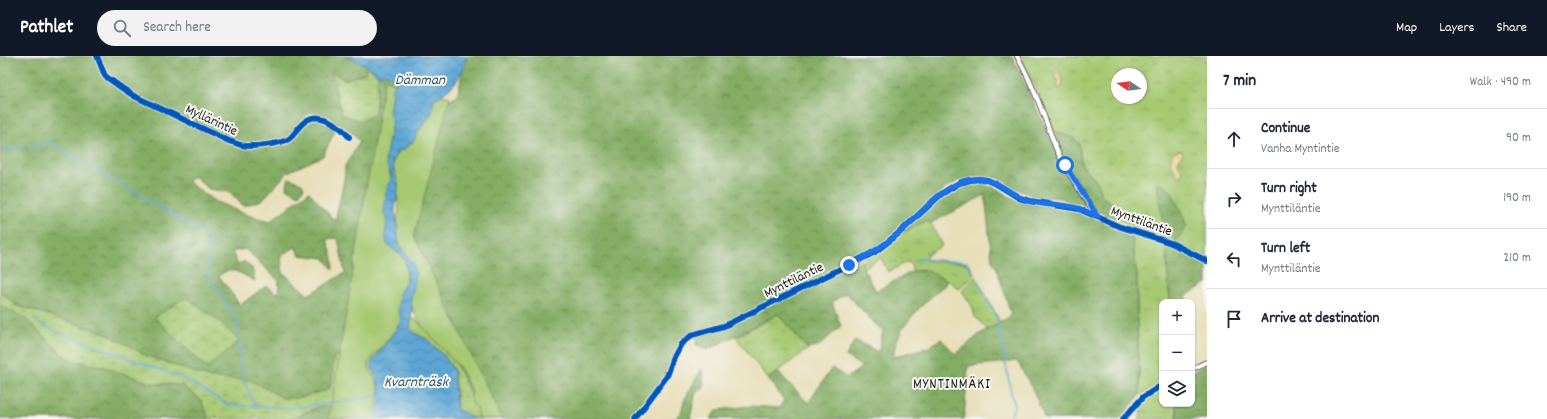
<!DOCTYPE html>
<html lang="en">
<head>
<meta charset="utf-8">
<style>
	body { margin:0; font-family:Dekko,sans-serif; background:#f2f2f3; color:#1f2937 }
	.controls { position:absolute; right:12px; bottom:12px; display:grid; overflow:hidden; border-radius:8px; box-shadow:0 1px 3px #0004 }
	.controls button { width:36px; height:36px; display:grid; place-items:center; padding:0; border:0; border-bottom:1px solid #e0e1e3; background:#fff; color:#1f2937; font:20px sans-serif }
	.compass { position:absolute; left:1111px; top:12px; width:36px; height:36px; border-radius:50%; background:#fff; box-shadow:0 1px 3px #0004; rotate:283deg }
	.stop { position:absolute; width:12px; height:12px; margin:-9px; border:3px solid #1a73e8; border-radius:50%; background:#fff }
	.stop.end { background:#1a73e8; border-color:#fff; box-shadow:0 1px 4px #0008 }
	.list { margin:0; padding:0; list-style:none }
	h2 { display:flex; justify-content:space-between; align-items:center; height:52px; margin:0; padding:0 16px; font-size:17px }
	h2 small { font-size:13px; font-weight:400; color:#747a83 }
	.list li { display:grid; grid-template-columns:26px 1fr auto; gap:12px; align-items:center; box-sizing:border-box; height:60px; padding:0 16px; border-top:1px solid #e0e1e3 }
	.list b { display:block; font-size:15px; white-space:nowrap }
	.list p { margin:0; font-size:13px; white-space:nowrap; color:#747a83 }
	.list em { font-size:13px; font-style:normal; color:#747a83 }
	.icon { flex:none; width:22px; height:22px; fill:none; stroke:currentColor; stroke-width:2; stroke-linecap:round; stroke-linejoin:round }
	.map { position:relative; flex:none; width:1207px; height:363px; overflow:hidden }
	header { display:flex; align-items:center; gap:24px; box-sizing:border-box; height:56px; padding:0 20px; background:#111827; color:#fff }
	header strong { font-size:19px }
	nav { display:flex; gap:22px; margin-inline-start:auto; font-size:14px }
	.search { width:280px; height:36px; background:#f2f2f3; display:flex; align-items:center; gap:10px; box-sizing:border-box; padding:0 14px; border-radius:22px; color:#747a83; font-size:15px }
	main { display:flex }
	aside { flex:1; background:#fff }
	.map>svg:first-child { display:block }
	.grass { fill:url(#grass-tufts); stroke:#607246; fill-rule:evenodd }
	.forest { fill:url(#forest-crowns); stroke:#506440; fill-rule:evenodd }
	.wetland { fill:url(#wetland-marsh); stroke:#607246; fill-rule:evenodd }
	.sand { fill:url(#sand-dots); stroke:#857b5d }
	.park { fill:#a5c871; stroke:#607246 }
	.water { fill:url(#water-waves); stroke:#3c6178 }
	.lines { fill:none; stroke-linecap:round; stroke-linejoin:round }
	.stream { stroke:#5da6d4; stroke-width:1.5 }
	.minor-casing { stroke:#3a3934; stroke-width:6 }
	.minor { stroke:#fff; stroke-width:4.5 }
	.cycleway-casing { stroke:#f6f6f2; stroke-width:8 }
	.cycleway { stroke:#0057b8; stroke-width:6 }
	.route { stroke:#1a73e8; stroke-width:5 }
	.labels { text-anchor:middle; stroke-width:4; stroke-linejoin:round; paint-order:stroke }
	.street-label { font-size:14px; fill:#1c1c1c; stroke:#f6f6f2 }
	.water-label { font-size:15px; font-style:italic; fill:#395a6f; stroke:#f6f6f2 }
	.neighbourhood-label { font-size:15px; letter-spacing:1px; fill:#1c1c1c; stroke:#f6f6f2 }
</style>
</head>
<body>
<header>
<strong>Pathlet</strong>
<div class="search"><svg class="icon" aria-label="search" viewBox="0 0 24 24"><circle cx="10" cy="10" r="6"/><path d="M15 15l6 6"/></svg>Search here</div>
<nav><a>Map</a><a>Layers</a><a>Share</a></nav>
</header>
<main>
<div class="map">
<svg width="1207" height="363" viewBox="0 0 1207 363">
	<defs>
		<pattern id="grass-tufts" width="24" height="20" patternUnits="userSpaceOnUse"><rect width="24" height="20" fill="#a5c871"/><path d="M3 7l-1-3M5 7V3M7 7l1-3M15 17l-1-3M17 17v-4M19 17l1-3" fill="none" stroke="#8dab61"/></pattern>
		<pattern id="forest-crowns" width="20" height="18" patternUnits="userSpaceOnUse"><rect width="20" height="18" fill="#84ac63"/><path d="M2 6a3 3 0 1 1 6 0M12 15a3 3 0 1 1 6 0" fill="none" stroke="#6b8b51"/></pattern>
		<pattern id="wetland-marsh" width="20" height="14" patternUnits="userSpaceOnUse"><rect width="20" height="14" fill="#a5c871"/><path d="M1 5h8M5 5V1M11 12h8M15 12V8" fill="none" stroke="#8dab61"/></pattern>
		<pattern id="sand-dots" width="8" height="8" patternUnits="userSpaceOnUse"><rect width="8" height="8" fill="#eeda9e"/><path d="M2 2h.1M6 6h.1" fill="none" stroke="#ccba88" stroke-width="1.8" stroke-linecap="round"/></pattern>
		<pattern id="water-waves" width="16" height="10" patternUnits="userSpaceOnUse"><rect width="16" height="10" fill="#5da6d4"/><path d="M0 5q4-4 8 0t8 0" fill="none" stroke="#4c86ab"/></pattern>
	</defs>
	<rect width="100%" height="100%" fill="#f6f6f2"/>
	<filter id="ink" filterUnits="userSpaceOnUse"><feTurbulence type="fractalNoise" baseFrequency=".025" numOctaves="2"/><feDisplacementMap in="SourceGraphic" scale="8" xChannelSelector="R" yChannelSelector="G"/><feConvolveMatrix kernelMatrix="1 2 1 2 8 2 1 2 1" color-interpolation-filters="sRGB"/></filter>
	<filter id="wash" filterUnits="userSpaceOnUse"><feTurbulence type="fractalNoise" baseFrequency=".012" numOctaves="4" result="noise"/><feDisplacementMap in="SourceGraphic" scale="16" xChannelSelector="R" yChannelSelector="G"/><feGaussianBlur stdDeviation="0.9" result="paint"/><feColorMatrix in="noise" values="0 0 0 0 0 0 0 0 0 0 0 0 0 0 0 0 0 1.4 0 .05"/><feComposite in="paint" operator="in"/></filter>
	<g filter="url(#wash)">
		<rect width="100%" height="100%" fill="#e7dfb9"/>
		<!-- grass -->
		<path class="grass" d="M1021 0H1207V203L1174 187 1115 162 1119 160 1118 152 1101 140 1098 127 1081 107 1079 87 1074 82 1055 76ZM1117 18H1141V42H1117Z
			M926 164 931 167 942 190 927 198 925 204 964 207 970 209 975 219 959 233 949 225 928 215H913L910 207 907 206 888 216 881 202 863 212 862 205 903 176Z
			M1131 177 1166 188 1170 246H1162V327L1140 339 1137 264V219Z
			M976 221 1000 266 995 271 987 273 975 261 972 250 962 235Z
			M778 258 808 293 768 323 736 281Z
			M1162 334V348H1177V363H1139L1141 360 1140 349Z"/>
		<!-- forest -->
		<path class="forest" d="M0 0H346L367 10 365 17 345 24 331 17 375 58 378 19 387 18 397 24 392 33 388 90 387 111 391 118 392 121 384 155 405 203 408 223 400 236 337 300 333 305 332 324 330 331 325 335 297 342H283L250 324 211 322 147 300 108 278 16 249 0 236ZM339 66 360 85 345 110 344 124 335 165 309 136 270 165 250 160 214 145 187 125 194 120 209 133 230 136 243 150 262 144 288 116 323 100ZM338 182 345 217 308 239 283 217 281 200 295 191 300 199 324 202 333 213V202L327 183ZM245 193 279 225 278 238 266 230 240 249 219 220C231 208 243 219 255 225L252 212 244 205 238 209 232 196Z
			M466 0H1012L1062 108 1087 153 1061 142 1035 141 992 122 972 121 959 125 947 131 897 176 872 196 724 269 691 277 681 286 665 320 633 363H482L416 227 403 190 443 45 457 41Z
			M1055 76 1074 82 1079 87 1081 107 1098 127 1101 140 1118 152 1119 160 1115 162 1098 156 1088 145 1060 95Z
			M289 122 302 127 304 132 299 139 286 132Z
			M973 125C995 125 999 138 1017 144 1034 151 1054 149 1071 154 1092 159 1112 169 1131 177L1137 219V264L1140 339 1120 363H1045L1032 332 1017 305 968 310 964 363H710L717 354 751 350 779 352 784 344 768 323 778 316 808 347 832 312 847 322 862 311 846 300 855 284 878 296 883 276 846 237 832 246 841 270 820 289 808 293 778 258 707 294 696 288 697 280 724 272 862 205 863 212 876 235 913 215H928L949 225C925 247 897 267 893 301L929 291 941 283 956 298C966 290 976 280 987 273 995 269 1005 266 1011 258L997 213 992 204 985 139 931 167 926 165 903 176C924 157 944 133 973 125Z
			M1160 127 1171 135 1183 160 1187 170 1174 187 1165 183 1157 129Z
			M1166 188 1189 197 1207 208V227L1187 239 1185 246H1170Z
			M0 249 26 263 67 303 104 311 151 327 182 329 201 344 209 363H0Z
			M1207 308V363H1177V348H1192V316Z
			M702 312 704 332 696 336 690 362 692 363H675L681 357 684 345Z
			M328 350 336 356 337 363H293L316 351Z"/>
		<!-- wetland -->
		<path class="wetland" d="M367 10 378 19 375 58 362 65 342 59 331 16 345 24 365 17Z
			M0 236 16 249 108 278 147 300 211 322 250 324 283 342H297L325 335 330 331 332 324 333 305 347 288 401 263 380 322 383 348 376 363H337L336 356 328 350 316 351 293 363H209L201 344 182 329 151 327 104 311 67 303 26 263 0 249ZM370 292 365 335 360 304Z
			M186 241 220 266 239 285 207 312 154 261Z
			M411 263 416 264 452 299 482 363H474L457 353 454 314 445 301 427 283 416 278 410 272Z"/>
		<!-- sand -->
		<path class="sand" d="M1051 8 1057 12 1063 26 1061 32 1057 31 1059 24 1054 21 1056 15 1050 11Z
			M1180 94 1183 96C1177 109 1176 104 1183 117L1182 119 1179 120C1173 113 1167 104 1174 96Z"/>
		<!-- park -->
		<path class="park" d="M384 24 409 30 387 98V105L391 123V146L400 198 405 206 407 215 403 239 402 262 400 267 391 280 368 307C368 313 371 317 374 322 384 337 377 349 368 363H329Z
			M422 34 450 41 414 180 502 363H479L478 355 471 345 472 334 466 325 461 313 421 269 413 254 410 243 408 200 398 186 396 175 399 153 393 107 395 100 406 87Z"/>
		<!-- water -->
		<path class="water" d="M346 0H466C464 20 451 35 434 43L432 57 417 77 414 85 403 94H398L392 106 398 128V136L395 152 399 189 413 207 416 219 414 230 411 242 412 256 410 272 416 278 427 283 445 301 454 314V325L457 353 474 363H374L381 342 378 325 371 311 372 306 398 271 401 263 398 253 400 236 408 223 405 203 387 188 385 179 387 166 384 155 387 132 392 121 391 118 385 105 392 66 389 54 391 45 392 33 397 24 387 18 378 19 367 10Z"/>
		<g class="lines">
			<!-- stream -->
			<path class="stream" d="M0 92 11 94 27 89 35 91 48 85 210 181 208 220 235 260 238 270 241 313 244 324 255 350
				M917 203 967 206 973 217
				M977 224 998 265 1012 342C1017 348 1012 355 1010 363
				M36 265 59 277 183 322 229 349 293 352 380 340"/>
		</g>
	</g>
	<g filter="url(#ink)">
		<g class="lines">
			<defs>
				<path id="minor" d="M97 0 105 20 122 32 134 40 229 85C233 86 237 88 241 89 251 92 277 88 287 84 294 81 296 73 302 68 303 67 306 64 309 63 322 57 342 71 349 81
					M1017 0C1033 28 1044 60 1055 90 1065 115 1083 138 1097 161
					M1192 313 1207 306
					M635 363 667 320 674 301 681 288 692 279 724 270 875 196 899 177 940 139 959 127 970 124 979 123 987 124 998 129 1019 142 1030 145 1079 153 1118 170 1171 187 1207 205
					M1123 363 1143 341 1162 329"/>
			</defs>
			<!-- minor casing -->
			<use href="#minor" class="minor-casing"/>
			<!-- minor -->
			<use href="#minor" class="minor"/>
			<defs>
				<path id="cycleway" d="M97 0 105 20 122 32 134 40 229 85C233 86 237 88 241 89 251 92 277 88 287 84 294 81 296 73 302 68 303 67 306 64 309 63 322 57 342 71 349 81
					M635 363 667 320 674 301 681 288 692 279 724 270 875 196 899 177 940 139 959 127 970 124 979 123 987 124 998 129 1019 142 1030 145 1079 153 1118 170 1171 187 1207 205
					M1123 363 1143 341 1162 329"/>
			</defs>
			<!-- cycleway casing -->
			<use href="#cycleway" class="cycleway-casing"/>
			<!-- cycleway -->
			<use href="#cycleway" class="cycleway"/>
		</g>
	</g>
	<g class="lines" filter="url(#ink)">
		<!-- route -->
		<path class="route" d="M849 209C868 199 881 192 898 178 921 160 946 122 978 123 997 123 1011 139 1028 145 1043 149 1058 148 1073 151 1082 153 1090 157 1098 161L1065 109"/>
	</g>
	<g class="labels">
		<!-- street labels -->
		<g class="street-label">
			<text transform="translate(212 63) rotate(25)" y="5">Myllärintie</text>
			<text transform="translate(1142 164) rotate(20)" y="5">Mynttiläntie</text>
			<text transform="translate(793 223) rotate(-26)" y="5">Mynttiläntie</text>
		</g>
		<!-- water labels -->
		<g class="water-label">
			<text x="420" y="28">Dämman</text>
			<text x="416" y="330">Kvarnträsk</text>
		</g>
		<!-- neighbourhood labels -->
		<g class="neighbourhood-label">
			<text x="952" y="332">MYNTINMÄKI</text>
		</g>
	</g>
</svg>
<div class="controls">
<button>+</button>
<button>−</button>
<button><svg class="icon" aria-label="layers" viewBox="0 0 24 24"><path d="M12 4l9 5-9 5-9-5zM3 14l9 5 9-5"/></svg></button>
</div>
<svg class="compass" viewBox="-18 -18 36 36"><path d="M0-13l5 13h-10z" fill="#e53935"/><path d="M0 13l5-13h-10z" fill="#747a83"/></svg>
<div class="stop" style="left:1065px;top:109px"></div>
<div class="stop end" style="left:849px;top:209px"></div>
</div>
<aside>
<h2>7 min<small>Walk · 490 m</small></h2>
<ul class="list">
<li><svg class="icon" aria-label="ahead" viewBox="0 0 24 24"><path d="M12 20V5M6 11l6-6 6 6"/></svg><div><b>Continue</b><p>Vanha Myntintie</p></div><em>90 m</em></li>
<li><svg class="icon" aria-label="right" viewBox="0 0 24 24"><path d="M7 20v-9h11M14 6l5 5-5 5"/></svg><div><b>Turn right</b><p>Mynttiläntie</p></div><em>190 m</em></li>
<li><svg class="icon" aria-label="left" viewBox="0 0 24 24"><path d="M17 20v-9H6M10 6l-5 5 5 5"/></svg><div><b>Turn left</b><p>Mynttiläntie</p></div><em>210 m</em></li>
<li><svg class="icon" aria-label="arrive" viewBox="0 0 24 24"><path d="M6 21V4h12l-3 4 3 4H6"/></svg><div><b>Arrive at destination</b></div></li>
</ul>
</aside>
</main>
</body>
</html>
